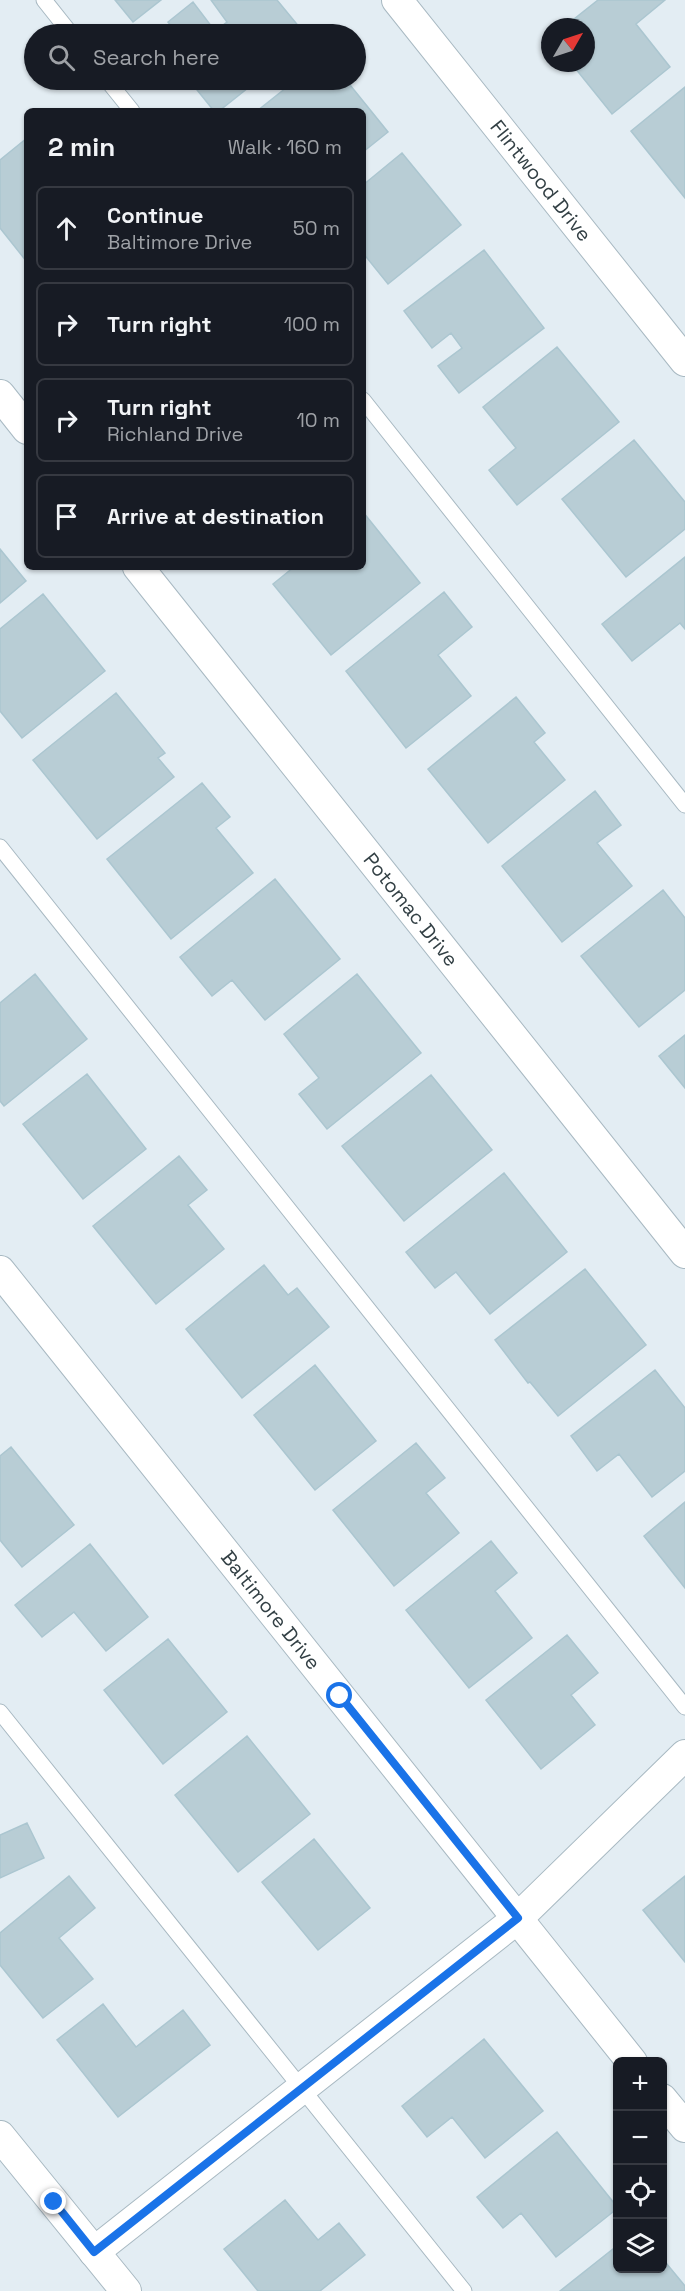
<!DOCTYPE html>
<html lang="en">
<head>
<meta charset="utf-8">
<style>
	body { margin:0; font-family:"Space Grotesk",sans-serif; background:#20242c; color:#f1f3f6 }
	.controls { position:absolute; right:18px; bottom:18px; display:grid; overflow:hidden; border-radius:9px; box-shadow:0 2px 4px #0004 }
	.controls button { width:54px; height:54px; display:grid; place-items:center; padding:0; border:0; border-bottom:2px solid #363941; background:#171b24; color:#f1f3f6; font:30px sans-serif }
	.compass { position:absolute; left:541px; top:18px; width:54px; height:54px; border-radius:50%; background:#171b24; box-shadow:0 2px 4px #0004; rotate:51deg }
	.stop { position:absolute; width:18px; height:18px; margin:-14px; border:4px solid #1a73e8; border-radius:50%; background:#fff }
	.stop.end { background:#1a73e8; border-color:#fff; box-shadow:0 2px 6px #0008 }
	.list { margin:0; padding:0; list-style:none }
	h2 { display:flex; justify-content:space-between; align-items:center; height:78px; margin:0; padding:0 24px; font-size:26px }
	h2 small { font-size:20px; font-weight:400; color:#9ea1a6 }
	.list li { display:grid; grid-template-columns:39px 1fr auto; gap:18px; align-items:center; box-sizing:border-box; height:84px; margin:0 12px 12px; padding:0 12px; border:2px solid #363941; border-radius:9px }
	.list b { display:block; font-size:22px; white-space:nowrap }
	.list p { margin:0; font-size:20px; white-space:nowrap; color:#9ea1a6 }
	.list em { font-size:20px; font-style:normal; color:#9ea1a6 }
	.icon { flex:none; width:33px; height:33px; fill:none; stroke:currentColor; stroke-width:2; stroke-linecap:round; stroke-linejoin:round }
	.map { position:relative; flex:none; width:685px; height:2291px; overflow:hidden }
	.search { position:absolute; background:#171b24; box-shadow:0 2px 4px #0004; left:24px; top:24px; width:342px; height:66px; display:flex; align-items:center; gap:15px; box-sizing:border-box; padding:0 21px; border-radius:33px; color:#9ea1a6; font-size:22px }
	.panel { position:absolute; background:#171b24; box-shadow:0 2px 4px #0004; left:24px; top:108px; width:342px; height:462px; border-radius:9px }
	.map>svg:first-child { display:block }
	.building { fill:#b8cdd5; stroke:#abc6d0; stroke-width:1.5 }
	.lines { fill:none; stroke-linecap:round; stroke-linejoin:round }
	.service-casing { stroke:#a8b9c2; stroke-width:17 }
	.minor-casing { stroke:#a8b9c2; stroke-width:32 }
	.service { stroke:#fff; stroke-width:15 }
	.minor { stroke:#fff; stroke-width:30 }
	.route { stroke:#1a73e8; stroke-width:8 }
	.labels { text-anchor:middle; stroke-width:4.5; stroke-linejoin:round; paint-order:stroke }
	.street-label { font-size:20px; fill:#334045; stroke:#fff }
</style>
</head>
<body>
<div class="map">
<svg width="685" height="2291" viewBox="0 0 685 2291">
	<rect width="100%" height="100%" fill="#e3edf3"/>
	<!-- building -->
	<path class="building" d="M115 0H161L133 22Z
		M211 0H277L305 34H178L168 22 193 2 215 31 227 22Z
		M598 0H665L636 24 670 67 612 114 571 63H586V27H564Z
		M189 80H258L219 111H214Z
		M296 80H346L388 132 363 152V111H257Z
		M685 87V198L631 131Z
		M27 138V262L0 228V160Z
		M402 153 461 225 388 284 363 253V185Z
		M484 250 544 328 459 393 438 366 462 348 451 333 432 348 404 311Z
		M557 347 619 422 517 505 489 470 516 448 483 407Z
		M634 440 685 502V529L626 577 562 499Z
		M363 512 420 583 331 655 273 584 294 567H363Z
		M0 549 26 581 0 603Z
		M685 557V629L680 623 632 661 602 624Z
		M444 592 472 627 438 655 471 696 406 748 346 671Z
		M43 594 105 671 22 738 0 711V629Z
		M116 693 165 753 158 758 174 777 97 839 33 760Z
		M516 697 545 733 534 742 565 780 488 843 428 769Z
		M202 783 230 817 216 828 253 873 171 939 107 859Z
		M595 791 621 825 597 843 632 886 562 942 502 866Z
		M275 879 340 959 265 1020 232 980 212 996 180 957Z
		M663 890 685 918V990L639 1027 581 956Z
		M35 974 87 1039 4 1106 0 1101V1003Z
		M357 974 421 1053 327 1129 299 1094 319 1078 284 1034Z
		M685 1035V1088L659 1056Z
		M87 1074 146 1149 83 1199 23 1124Z
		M431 1075 492 1150 404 1221 342 1146Z
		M179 1156 207 1190 188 1205 224 1249 156 1304 93 1226Z
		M504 1173 567 1252 490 1314 456 1272 435 1288 406 1252Z
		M264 1265 288 1295 297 1288 329 1327 242 1398 186 1329Z
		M585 1269 646 1345 558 1416 530 1382 528 1383 495 1340Z
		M315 1365 376 1441 315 1490 254 1415Z
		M655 1370 685 1408V1471L652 1497 619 1454 597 1471 571 1436Z
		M416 1443 445 1478 426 1493 459 1533 394 1586 333 1510Z
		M11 1447 74 1525 22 1567 0 1540V1456Z
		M685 1502V1588L644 1536Z
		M491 1541 517 1573 495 1591 532 1638 469 1688 406 1610Z
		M90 1544 148 1617 106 1651 74 1612 42 1637 15 1605Z
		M567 1635 598 1673 571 1695 595 1725 541 1769 486 1700Z
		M168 1639 227 1712 163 1764 104 1690Z
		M247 1736 310 1814 238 1872 175 1795Z
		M27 1823 44 1858 0 1878V1835Z
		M314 1839 370 1908 318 1950 262 1882Z
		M69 1876 95 1908 59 1938 93 1979 43 2018 0 1965V1933Z
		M685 1876V1962L643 1910Z
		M103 2004 136 2047 183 2010 210 2045 118 2117 57 2040Z
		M484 2039 543 2111 485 2158 452 2117 427 2137 402 2106Z
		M557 2132 618 2208 556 2257 521 2213 503 2228 477 2197Z
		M285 2200 318 2240 339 2223 365 2255 320 2291H258L224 2249Z
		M618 2245V2268H662V2258L685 2286V2291H560Z"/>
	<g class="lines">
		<defs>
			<path id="service" d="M44 0 71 34
				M107 80 132 111
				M363 400 685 805
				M0 847 685 1707
				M0 1712 464 2291"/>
			<g id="minor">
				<path id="s1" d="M397 0 685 361"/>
				<path d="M0 395 27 429"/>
				<path id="s2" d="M138 567 685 1253"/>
				<path id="s3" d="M0 1271 632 2062"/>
				<path d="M662 2099 685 2127"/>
				<path d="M0 2136 126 2291"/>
				<path d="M94 2252 518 1918 685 1755"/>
			</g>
		</defs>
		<!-- service casing -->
		<use href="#service" class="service-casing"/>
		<!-- minor casing -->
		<use href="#minor" class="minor-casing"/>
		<!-- service -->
		<use href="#service" class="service"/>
		<!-- minor -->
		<use href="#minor" class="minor"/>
	</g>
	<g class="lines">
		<!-- route -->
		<path class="route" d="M54 2202 94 2252 518 1918 340 1696"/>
	</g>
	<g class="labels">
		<!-- street labels -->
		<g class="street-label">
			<text dy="7" stroke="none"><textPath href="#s1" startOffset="231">Flintwood Drive</textPath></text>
			<text dy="7" stroke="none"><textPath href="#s2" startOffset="438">Potomac Drive</textPath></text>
			<text dy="7" stroke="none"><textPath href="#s3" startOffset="434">Baltimore Drive</textPath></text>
		</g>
	</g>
</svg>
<div class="controls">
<button>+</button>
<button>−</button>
<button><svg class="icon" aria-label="locate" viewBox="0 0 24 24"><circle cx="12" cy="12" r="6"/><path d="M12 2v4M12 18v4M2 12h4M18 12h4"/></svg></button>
<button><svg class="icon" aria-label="layers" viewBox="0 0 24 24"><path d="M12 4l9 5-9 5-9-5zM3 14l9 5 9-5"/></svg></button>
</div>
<svg class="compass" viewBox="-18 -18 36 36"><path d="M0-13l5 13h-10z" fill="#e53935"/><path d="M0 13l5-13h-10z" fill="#9ea1a6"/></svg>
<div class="stop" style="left:340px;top:1696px"></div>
<div class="stop end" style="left:54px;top:2202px"></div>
<div class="search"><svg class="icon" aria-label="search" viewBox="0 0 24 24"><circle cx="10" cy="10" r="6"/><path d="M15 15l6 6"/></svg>Search here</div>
<section class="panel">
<h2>2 min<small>Walk · 160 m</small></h2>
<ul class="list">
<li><svg class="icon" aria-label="ahead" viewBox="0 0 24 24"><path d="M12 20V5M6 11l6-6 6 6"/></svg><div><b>Continue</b><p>Baltimore Drive</p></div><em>50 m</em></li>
<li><svg class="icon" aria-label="right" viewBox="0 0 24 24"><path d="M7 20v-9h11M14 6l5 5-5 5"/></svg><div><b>Turn right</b></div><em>100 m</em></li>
<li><svg class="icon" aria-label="right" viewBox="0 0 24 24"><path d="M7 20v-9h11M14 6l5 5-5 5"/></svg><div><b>Turn right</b><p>Richland Drive</p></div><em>10 m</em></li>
<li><svg class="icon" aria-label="arrive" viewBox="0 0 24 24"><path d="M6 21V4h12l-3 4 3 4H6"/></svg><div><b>Arrive at destination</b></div></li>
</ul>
</section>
</div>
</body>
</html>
